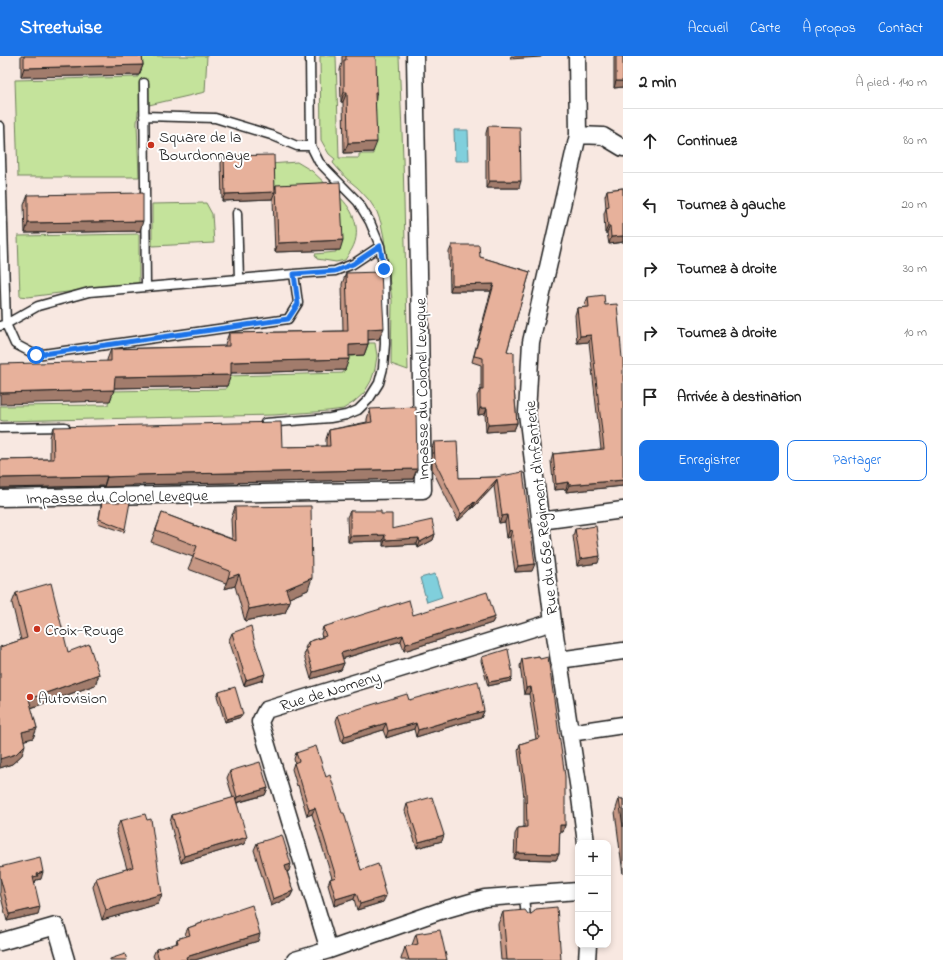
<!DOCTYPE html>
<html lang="fr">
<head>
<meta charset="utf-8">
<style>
	body { margin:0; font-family:"Indie Flower",sans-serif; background:#f6f6f6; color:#222 }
	.controls { position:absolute; right:12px; bottom:12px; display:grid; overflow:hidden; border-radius:8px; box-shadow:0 2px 6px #0003 }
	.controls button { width:36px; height:36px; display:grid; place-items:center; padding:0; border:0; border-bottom:1px solid #e0e0e0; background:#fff; color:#222; font:20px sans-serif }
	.stop { position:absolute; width:12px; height:12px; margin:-9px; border:3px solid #1a73e8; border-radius:50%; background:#fff }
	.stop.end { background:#1a73e8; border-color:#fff; box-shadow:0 1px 4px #0008 }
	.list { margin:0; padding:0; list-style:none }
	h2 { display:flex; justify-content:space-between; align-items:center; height:52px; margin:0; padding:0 16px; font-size:17px }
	h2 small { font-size:13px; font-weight:400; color:#767676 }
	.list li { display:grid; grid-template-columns:26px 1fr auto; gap:12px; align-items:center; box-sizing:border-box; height:64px; padding:0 16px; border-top:1px solid #e0e0e0 }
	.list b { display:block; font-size:15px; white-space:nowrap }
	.list em { font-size:13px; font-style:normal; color:#767676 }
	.actions { display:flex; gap:8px; padding:12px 16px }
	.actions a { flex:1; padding:9px 0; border:1px solid #1a73e8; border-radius:8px; text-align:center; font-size:14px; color:#1a73e8 }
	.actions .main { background:#1a73e8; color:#fff }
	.icon { flex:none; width:22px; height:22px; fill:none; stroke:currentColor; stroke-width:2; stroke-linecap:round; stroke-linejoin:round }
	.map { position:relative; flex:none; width:623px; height:904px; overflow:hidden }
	header { display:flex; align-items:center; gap:24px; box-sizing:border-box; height:56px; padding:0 20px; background:#1a73e8; color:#fff }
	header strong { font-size:19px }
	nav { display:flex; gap:22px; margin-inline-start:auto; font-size:14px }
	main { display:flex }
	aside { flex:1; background:#fff }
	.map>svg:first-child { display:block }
	.green { fill:#c4e39b; stroke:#70805c }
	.water { fill:#80cfdc; stroke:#58878f }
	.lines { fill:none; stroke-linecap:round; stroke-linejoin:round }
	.lane-casing { stroke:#1c1c1c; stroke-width:11 }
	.street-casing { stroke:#1c1c1c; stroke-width:19 }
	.lane { stroke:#fff; stroke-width:8 }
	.street { stroke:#fff; stroke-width:16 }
	.wall { fill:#c79885; stroke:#1c1c1c }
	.shaded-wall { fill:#a27c6c; stroke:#1c1c1c }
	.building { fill:#e7b19b; stroke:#1c1c1c }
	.route { stroke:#1a73e8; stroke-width:5 }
	.poi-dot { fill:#c8321e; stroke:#fff; stroke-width:1.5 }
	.labels { text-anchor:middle; stroke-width:4; stroke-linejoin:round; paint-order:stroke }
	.poi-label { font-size:16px; fill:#1c1c1c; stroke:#fff; text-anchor:start }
	.street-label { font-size:16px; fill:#1c1c1c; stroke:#fff }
</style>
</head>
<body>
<header>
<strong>Streetwise</strong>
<nav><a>Accueil</a><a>Carte</a><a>À propos</a><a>Contact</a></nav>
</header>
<main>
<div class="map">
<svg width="623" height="904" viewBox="0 0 623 904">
	<rect width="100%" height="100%" fill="#f8e8e1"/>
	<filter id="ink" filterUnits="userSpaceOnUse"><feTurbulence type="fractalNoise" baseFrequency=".025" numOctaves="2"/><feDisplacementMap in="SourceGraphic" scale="8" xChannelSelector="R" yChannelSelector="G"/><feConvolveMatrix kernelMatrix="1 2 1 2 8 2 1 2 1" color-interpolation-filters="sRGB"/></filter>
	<g filter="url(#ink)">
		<!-- green -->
		<path class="green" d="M137 0H207L205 36 149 49 138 55 137 67 139 121H18L15 24 138 21Z
			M320 0H336L339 102H359V98H373L372 0H399L403 102 408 314 391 308 392 244 384 182 381 167 377 156 369 144 358 132 346 122 333 107 335 103 329 98 321 84Z
			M297 106 312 115 329 131 270 133V108Z
			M335 137C352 150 363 173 352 193 350 197 347 200 345 204L336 206 317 203 315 198 336 196Z
			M206 147 212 158 214 187 152 190V148Z
			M139 178V227L28 241 20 240 18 180Z
			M342 287H375L377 300 375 313 371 325 364 337 354 346 343 353 328 355 274 359 3 365 0 364V350L108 349 109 335 226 333V320L343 317Z"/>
		<!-- water -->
		<path class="water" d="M454 74H468L469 105H455Z
			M435 518 442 541 427 546 420 522Z"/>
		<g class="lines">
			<defs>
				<path id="lane" d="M144 27 146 231
					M144 60 215 62 271 79 297 90H311
					M0 70 6 268 15 288 36 299 288 263 298 247 294 218
					M237 157 239 223
					M0 270 6 268 38 250 89 236 294 218 335 215 353 208 380 190
					M265 367 330 362 346 359 358 354 369 343 379 327 383 312 385 288 384 213 380 190 370 166 358 146 319 106 311 90 310 0
					M0 372 65 371
					M524 839 526 864"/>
				<path id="street" d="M577 0 578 79 531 286 527 357 553 566 579 734 586 787
					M578 79 603 80 623 92
					M0 442 423 434 415 0
					M540 465 623 454
					M559 604 623 595
					M570 677 623 669
					M0 886 56 870 66 904
					M329 894 440 855 485 842 578 835
					M295 904 329 894 260 666 266 654 553 566
					M587 904 588 889"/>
			</defs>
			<!-- lane casing -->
			<use href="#lane" class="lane-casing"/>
			<!-- street casing -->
			<use href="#street" class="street-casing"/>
			<!-- lane -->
			<use href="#lane" class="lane"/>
			<!-- street -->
			<use href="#street" class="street"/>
		</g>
		<!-- wall -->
		<path class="wall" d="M21 0H142L143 9 139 19 21 21Z
			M342 0H375L377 36 376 39 373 96 344 97 343 46H341L340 14 342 7Z
			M614 0H623V31L614 32Z
			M488 70 519 132H486V77Z
			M224 100 275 133 276 129 340 194 275 196 273 143H272L222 145 221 107Z
			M623 132V186L609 188 607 177H605L604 158 606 152 605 140 607 134Z
			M28 139 140 175 25 177 24 149Z
			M452 189 480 201 530 216 507 295 514 333 517 367 514 374 486 376 485 358 478 359 477 340 480 334H481V309L472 306 491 235H450L449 196Z
			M346 217 379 283 368 284V288L364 299 349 300 345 314 231 317 227 330 114 332 110 345 107 304 111 293 225 290V288L229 277 343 275 342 228Z
			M588 241 623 430 566 436V433L554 434 551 405 553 398 601 393 589 286 577 287 575 259 577 252 586 251 585 248Z
			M370 353 417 413 413 423 132 429V430L104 431V430L0 432V404L50 403V381L53 371 282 391 326 390V383L329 374 367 366V363Z
			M434 386 459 422 496 421 532 515 515 516 510 481 507 482 505 466 499 467 494 430 472 453H471L458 465 432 413V392Z
			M102 446 125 473 124 476 98 467 101 450Z
			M235 451 308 534 289 542 290 545 285 557 245 565 235 530 224 533 226 527 188 513 193 501 151 486 162 457 232 483 231 463Z
			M350 455 381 458 392 473 435 478 433 484 418 492 417 488 383 490V485L348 486 347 461Z
			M575 473 598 507 577 510 573 480Z
			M16 537 68 596 99 618 95 629 31 652 37 672 33 682 24 684 22 699 12 708 0 712V591L21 584 12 547Z
			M413 559 495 561 492 567 404 595 401 585 342 603 344 607 341 614 311 623 304 599 306 594 305 592 308 586 322 581 321 578 323 571Z
			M232 577 263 624 244 630 229 584Z
			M539 600 565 769 563 776H559V798L556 804 514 803 515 778 518 772 524 771V741L518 694 520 688 536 683 529 638H524L520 610 522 603Z
			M482 601 512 622 511 625 488 630 481 605Z
			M219 636 241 661 225 666 217 640Z
			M409 644 484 655 481 662 455 669 416 681 414 673 386 682 383 674 342 687 336 665 338 659Z
			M296 697 326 721 361 814 384 829 383 832V846L357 854 354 843 334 850 328 829 330 823 332 822 312 758 307 760 298 729 297 730 292 713 294 707H295L294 703Z
			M230 715 268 732 265 739 237 747 244 788 181 807 170 766 172 759 233 742 227 722Z
			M619 743H623V818L615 756Z
			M407 748 442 785 417 792 405 755Z
			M120 765 162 838 158 848 102 864 93 831 96 822 127 813 116 774Z
			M257 787 289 815H287L293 835 290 841 271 850 254 794Z
			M0 811 41 823 36 824 35 827H34L38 858 7 865 0 837Z
			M503 856 561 904H501L498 868Z
			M202 866 258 885 195 904H155L153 900 156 893 176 888 177 883 186 880 185 878 188 872 202 867Z
			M416 878 447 904H401V903L405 891 412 889Z"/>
		<!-- shaded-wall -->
		<path class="shaded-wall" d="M511 0H542L541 1 510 3Z
			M143 9 139 19 21 21 24 12Z
			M616 25H623V31L614 32Z
			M344 36H347L343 46H341Z
			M377 86 373 96 344 97 348 87Z
			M489 125H521L519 132H486Z
			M275 136 272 143 222 145 225 138Z
			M143 165 140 175 25 177 28 167Z
			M608 170H610L607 177H605Z
			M623 180V186L609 188 611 181Z
			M343 184 340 194 275 196 278 187Z
			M494 228 491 235H450L452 229Z
			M384 272 379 283 364 284 368 273Z
			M591 279 589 286 577 287 580 280Z
			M368 288 364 299 345 300 349 289Z
			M349 303 345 314 227 317 231 306Z
			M231 319 227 330 110 332 115 321Z
			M114 334 110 345 0 348V337Z
			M480 352H487L485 358 478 359Z
			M517 367 514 374 486 376 488 369Z
			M417 413 413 423 132 429V430L104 431 107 421 135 419Z
			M107 420 104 430 0 432V422Z
			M497 423 494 430 472 453 475 447Z
			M623 424V430L566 436 569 429Z
			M568 426 566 433 554 434 556 428Z
			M474 446 471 453 458 465 461 458Z
			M507 459 505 466 499 467 502 460Z
			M512 474 510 481 507 482 509 475Z
			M435 478 433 484 418 492 420 486Z
			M385 479 383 485 348 486 350 480Z
			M419 482 417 488 383 490 385 484Z
			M600 500 598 507 577 510 580 503Z
			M535 508 532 515 515 516 518 510Z
			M239 518 235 530 224 533 228 522Z
			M312 522 308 534 282 545 286 533Z
			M290 545 285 557 245 565 249 553Z
			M495 561 492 567 404 595 406 588Z
			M403 579 401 585 338 604 341 597Z
			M344 607 341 614 311 623 313 616Z
			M99 618 95 629 25 654 29 643Z
			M265 618 263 624 244 630 246 624Z
			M512 622 511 625 488 630 489 626Z
			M531 631 529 638H524L526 632Z
			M484 655 481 662 455 669 416 681 418 674 458 662Z
			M243 658 241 661 225 666 227 663Z
			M386 667 383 674 342 687 345 680Z
			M416 667 414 673 386 682 388 675Z
			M37 672 33 682 18 686 22 676Z
			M25 689 22 699 12 708 0 712V703Z
			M268 732 265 739 235 747 237 741Z
			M315 752 312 758 307 760 309 754Z
			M560 769H565L563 776H557Z
			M444 779 442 785 417 792 419 786Z
			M247 781 244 788 181 807 184 800Z
			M517 797 559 798 556 804 514 803Z
			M291 808 289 815 283 816 285 810Z
			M43 816 41 823 36 824 35 827 30 828 33 821 37 818Z
			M293 835 290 841 271 850 273 843Z
			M356 837 354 843 334 850 336 843Z
			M162 838 158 848 102 864 106 854Z
			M386 840 383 846 357 854 360 848Z
			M40 851 38 858 7 865 10 858Z
			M260 878 258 885 195 904H185L186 901Z"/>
		<!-- building -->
		<path class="building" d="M24 0H142L143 9 24 12Z
			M346 0H375V3H376L377 36H375L377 86 348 87 347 36H344V4H346Z
			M616 0H623V25H616Z
			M488 70 520 71 521 125H489Z
			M274 99 275 136 225 138 224 100Z
			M340 126 343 184 278 187 276 129Z
			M623 132V180L611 181 610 170H608L606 151 609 150 607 134Z
			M143 137V165L28 167V139Z
			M452 189H479L480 201 530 216 507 295 514 297V333L517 367 488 369 487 352H480V334H483V302L474 300 494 228 452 229Z
			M381 216 384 272 368 273V288L349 289V303L231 306V319L115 321 114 334 0 337V308L111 305V293L229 290V277L348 275 346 217Z
			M604 239 605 249 617 248 622 302H623V424L569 429 568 426 556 428 553 398 604 393 591 279 580 280 577 252 589 251 588 241Z
			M416 351 417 413 135 419V420L107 421V420L0 422V404L54 403 53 371 281 366 282 391 330 390 329 374 372 366 370 353Z
			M457 385 459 422 496 421 523 416 535 508 518 510 512 474 509 475 507 459 502 460 497 423 475 447 474 446 461 458 435 406 434 386Z
			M102 446H130L125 473 99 463Z
			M311 450 312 522 286 533 290 545 249 553 239 518 228 522 230 515 193 501 197 490 156 474 162 457 236 485 235 451Z
			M350 455H381V458H392V473L432 464 435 478 420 486 419 482 385 484V479L350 480Z
			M596 470 600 500 580 503 575 473Z
			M51 527 68 596 89 588 99 618 29 643 37 672 22 676 25 689 16 698 0 703V591L27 582 16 537Z
			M487 536 495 561 406 588 403 579 341 597 344 607 313 616 306 592 309 591 308 586 326 580 323 571 409 544 413 559Z
			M251 570 255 588 265 618 246 624 232 577Z
			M508 593 512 615V622L489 626 482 601Z
			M539 600 540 603 548 601 565 720V769H560L559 798 517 797 518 772 527 771 526 735 520 688 539 682 531 631 526 632 522 603Z
			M478 625 484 655 458 662 418 674 416 667 388 675 386 667 345 680 338 659 407 638 409 644Z
			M235 631 243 658 227 663 219 636Z
			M316 690 326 721 330 719 342 757H344L361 814 378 808 384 829 383 830 386 840 360 848 356 837 336 843 330 823 336 821 315 752 309 754 300 723H299L294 707 299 705 296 697Z
			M260 706 268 732 237 741 230 715Z
			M235 741 247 781 184 800 172 759Z
			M432 741 444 779 419 786 407 748Z
			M619 743H623V771Z
			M145 758 147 764 151 763 162 838 106 854 96 822 133 811 120 765Z
			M282 779 291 808 285 810 293 835 273 843 257 787Z
			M40 801 43 816 37 818 38 820 33 821 40 851 10 858 0 821V811Z
			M252 849 260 878 186 901 187 904H159L156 893 178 887 177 883 190 879 188 872 202 867V866Z
			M557 851 561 904H507L503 856 525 854 528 858H531L535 855 536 853Z
			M440 874 447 904H409L405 891 418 888 416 878Z
			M125 898 127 904H110V903Z"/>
	</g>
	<g class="lines" filter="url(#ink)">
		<!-- route -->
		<path class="route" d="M36 299 288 263 298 248 294 218 335 215 353 208 380 190 384 213"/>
	</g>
	<!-- markers -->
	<g class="poi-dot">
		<circle cx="151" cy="89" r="4"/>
		<circle cx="37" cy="573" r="4"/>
		<circle cx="30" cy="641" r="4"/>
	</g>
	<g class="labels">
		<!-- poi labels -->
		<g class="poi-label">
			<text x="159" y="86">Square de la<tspan x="159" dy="18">Bourdonnaye</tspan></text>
			<text x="45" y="579">Croix-Rouge</text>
			<text x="38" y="647">Autovision</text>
		</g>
		<!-- street labels -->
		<g class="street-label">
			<text transform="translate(421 333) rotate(-91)" y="6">Impasse du Colonel Leveque</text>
			<text transform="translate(117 440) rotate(-1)" y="6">Impasse du Colonel Leveque</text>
			<text transform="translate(540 452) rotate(-96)" y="6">Rue du 65e Régiment d'Infanterie</text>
			<text transform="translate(330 634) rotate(-17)" y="6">Rue de Nomeny</text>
		</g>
	</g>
</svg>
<div class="controls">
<button>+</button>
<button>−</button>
<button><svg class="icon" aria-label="locate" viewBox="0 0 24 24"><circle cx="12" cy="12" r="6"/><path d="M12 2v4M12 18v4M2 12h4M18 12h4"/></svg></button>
</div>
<div class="stop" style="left:36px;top:299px"></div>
<div class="stop end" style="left:384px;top:213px"></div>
</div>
<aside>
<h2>2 min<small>À pied · 140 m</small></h2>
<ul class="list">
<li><svg class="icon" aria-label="ahead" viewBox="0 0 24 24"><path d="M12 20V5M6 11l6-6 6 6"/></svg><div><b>Continuez</b></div><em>80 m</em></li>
<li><svg class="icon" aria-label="left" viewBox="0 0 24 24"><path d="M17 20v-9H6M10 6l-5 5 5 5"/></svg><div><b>Tournez à gauche</b></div><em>20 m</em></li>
<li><svg class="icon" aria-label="right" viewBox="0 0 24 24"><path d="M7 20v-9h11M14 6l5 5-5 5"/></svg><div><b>Tournez à droite</b></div><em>30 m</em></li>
<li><svg class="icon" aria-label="right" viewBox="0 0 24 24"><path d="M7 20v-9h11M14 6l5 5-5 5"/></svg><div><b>Tournez à droite</b></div><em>10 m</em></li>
<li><svg class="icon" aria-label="arrive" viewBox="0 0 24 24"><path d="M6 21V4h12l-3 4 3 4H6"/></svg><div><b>Arrivée à destination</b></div></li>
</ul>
<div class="actions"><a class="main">Enregistrer</a><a>Partager</a></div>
</aside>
</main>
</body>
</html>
